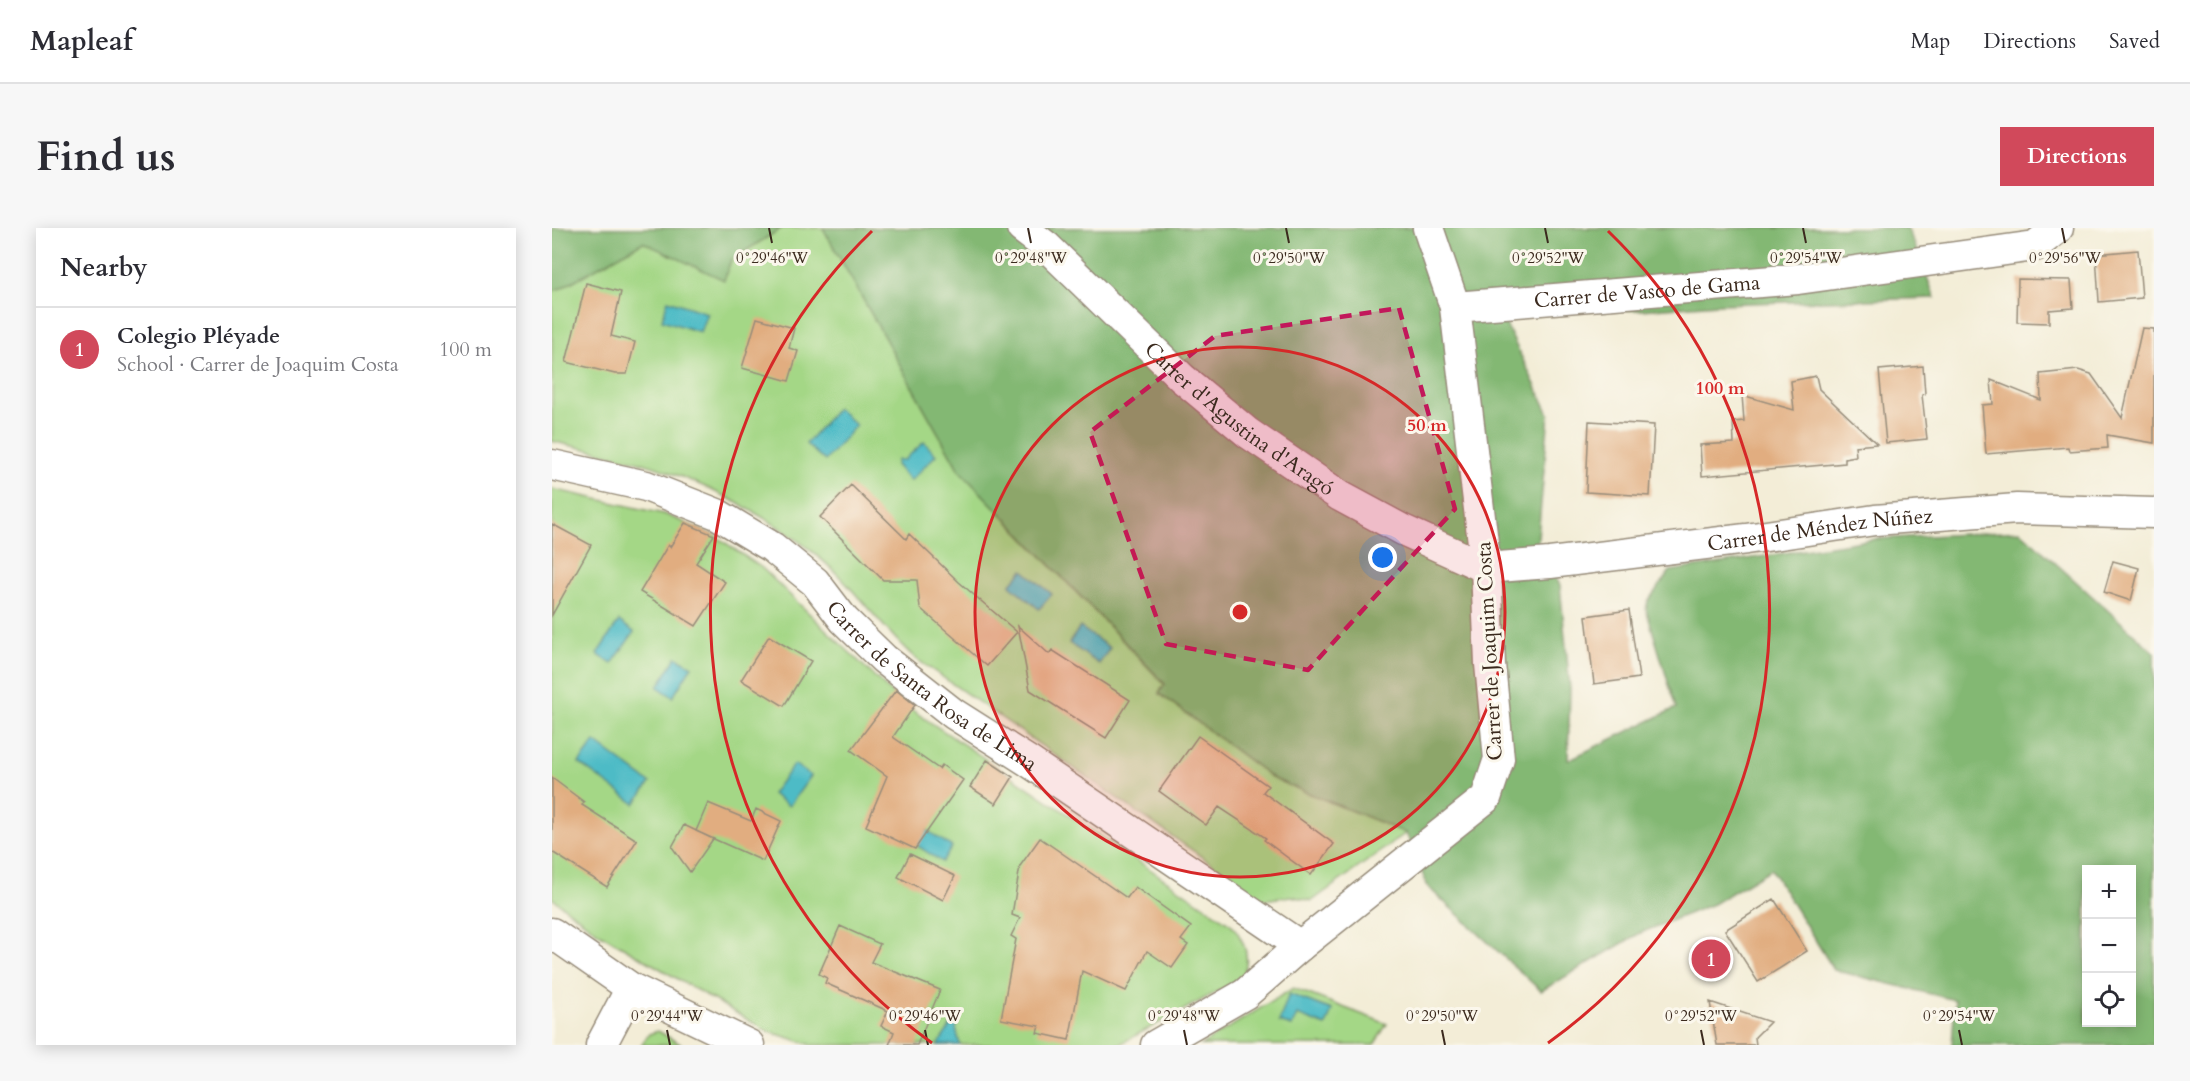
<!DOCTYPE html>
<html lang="en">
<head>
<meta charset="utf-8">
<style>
	body { margin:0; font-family:Cardo,serif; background:#f7f7f7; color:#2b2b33 }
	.controls { position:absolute; right:18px; bottom:18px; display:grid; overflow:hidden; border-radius:0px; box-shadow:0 3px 15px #0003 }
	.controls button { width:54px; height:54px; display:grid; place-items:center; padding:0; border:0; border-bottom:2px solid #e1e1e2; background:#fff; color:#2b2b33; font:30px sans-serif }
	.you { position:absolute; left:831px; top:330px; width:21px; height:21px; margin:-15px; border:4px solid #fff; border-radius:50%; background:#1a73e8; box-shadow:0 0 0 9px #1a73e833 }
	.badge { display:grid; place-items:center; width:39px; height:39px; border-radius:50%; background:#d1495b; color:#fff; font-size:20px; font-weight:700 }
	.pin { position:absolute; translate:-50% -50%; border:3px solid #fff; box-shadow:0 2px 6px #0006 }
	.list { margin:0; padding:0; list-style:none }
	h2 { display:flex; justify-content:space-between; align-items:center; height:78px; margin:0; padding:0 24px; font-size:26px }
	h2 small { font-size:20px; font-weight:400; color:#7c7c81 }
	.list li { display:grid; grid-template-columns:39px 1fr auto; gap:18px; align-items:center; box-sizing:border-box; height:84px; padding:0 24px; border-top:2px solid #e1e1e2 }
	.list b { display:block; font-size:22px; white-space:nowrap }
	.list p { margin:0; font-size:20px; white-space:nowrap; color:#7c7c81 }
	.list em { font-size:20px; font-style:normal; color:#7c7c81 }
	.icon { flex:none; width:33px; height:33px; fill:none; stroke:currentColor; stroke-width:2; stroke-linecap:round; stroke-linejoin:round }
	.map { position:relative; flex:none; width:1602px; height:817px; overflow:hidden; border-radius:0px }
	header { display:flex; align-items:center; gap:36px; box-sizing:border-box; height:84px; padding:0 30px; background:#fff; border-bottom:2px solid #e1e1e2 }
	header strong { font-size:28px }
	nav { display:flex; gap:33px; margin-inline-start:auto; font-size:21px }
	.intro { display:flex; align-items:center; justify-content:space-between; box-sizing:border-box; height:144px; padding:0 36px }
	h1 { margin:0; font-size:42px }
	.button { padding:15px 27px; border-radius:0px; background:#d1495b; color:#fff; font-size:21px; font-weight:700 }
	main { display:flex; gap:36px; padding:0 36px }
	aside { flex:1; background:#fff; border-radius:0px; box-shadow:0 3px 15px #0003 }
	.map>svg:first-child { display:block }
	.green { fill:#a4d786; stroke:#708052; stroke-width:1.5 }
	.forest { fill:#83b873; stroke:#5f7148; stroke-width:1.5; fill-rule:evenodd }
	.water { fill:#4dbbc6; stroke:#447272; stroke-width:1.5 }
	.building { fill:#e1ad80 }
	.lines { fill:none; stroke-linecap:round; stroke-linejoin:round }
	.minor-casing { stroke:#978c7a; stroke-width:33 }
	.minor { stroke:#fff; stroke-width:30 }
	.marked { fill:#c2185b; fill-opacity:0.2; stroke:#c2185b; stroke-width:4.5; stroke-dasharray:12 8; stroke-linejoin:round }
	.ticks { fill:none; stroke:#3b2a1e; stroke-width:2 }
	.ring { fill:none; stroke:#d62828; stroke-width:3 }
	.labels { text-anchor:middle; stroke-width:6; stroke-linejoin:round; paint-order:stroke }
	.street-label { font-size:21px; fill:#3b2a1e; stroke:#fbf7ec }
	.ticks-label { font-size:15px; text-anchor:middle; fill:#3b2a1e; stroke:#fbf7ec; stroke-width:6; stroke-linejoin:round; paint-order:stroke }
	.centre { fill:#d62828; stroke:#fbf7ec; stroke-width:3 }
	.ring-label { font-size:18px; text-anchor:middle; font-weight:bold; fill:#d62828; stroke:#fbf7ec; stroke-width:6; stroke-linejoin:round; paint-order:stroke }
</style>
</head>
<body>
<header>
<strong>Mapleaf</strong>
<nav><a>Map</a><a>Directions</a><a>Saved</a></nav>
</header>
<div class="intro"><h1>Find us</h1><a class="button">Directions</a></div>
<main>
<aside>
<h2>Nearby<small></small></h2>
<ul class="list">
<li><span class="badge">1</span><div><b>Colegio Pléyade</b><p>School · Carrer de Joaquim Costa</p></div><em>100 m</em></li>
</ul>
</aside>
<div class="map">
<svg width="1602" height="817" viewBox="0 0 1602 817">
	<rect width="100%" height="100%" fill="#fbf7ec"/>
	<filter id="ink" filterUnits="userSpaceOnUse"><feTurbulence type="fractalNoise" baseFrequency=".0167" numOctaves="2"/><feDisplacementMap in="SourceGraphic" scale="12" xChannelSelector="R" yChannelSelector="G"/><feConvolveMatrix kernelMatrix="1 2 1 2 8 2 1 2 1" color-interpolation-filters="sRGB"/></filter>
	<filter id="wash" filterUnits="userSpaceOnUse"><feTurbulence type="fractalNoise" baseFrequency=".008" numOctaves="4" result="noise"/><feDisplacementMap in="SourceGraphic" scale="24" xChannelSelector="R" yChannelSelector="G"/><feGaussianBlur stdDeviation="1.35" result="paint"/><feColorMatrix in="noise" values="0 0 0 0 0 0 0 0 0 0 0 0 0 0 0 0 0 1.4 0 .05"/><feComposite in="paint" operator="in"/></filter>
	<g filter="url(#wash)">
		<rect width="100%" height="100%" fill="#f3edd7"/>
		<!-- green -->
		<path class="green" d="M230 0H271L407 242 613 457 607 465 722 551 854 605 760 673 739 668 712 672 363 430C332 402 308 368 279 340 233 297 166 261 106 240 72 228 35 222 0 213V63L9 60 91 14 172 51 179 32Z
			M0 261 112 286 162 307 210 340 351 476 580 629 680 697C693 713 700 732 689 751L566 817H260L215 803 47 705 0 670Z
			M741 760 835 796 822 817H649Z
			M106 803 130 817H89L97 806Z"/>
		<!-- forest -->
		<path class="forest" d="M0 0H230L179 32 172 52 91 14 9 60 0 63Z
			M271 0H1355L1362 15 1383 70 1166 76 1088 82H947L997 186 985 320 1008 357 1018 461 1016 532 1124 480 1094 381 1096 373 1118 343 1323 311 1468 303 1602 424V817H1400L1403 772 1282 742 1219 641 1161 676 1088 705 989 763 876 659 854 605 722 551 607 465 613 456 407 242ZM1534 642H1580V794H1534Z"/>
		<!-- water -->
		<path class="water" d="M116 72 155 85 148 104 110 92Z
			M285 180 304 197 273 233 254 216Z
			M372 214 384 227 358 253 344 237 345 232H352Z
			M471 342 500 366 487 381 458 357Z
			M67 393 82 404 60 436 45 426Z
			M528 399 558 420 547 436 517 415Z
			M124 429 140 438 121 469 106 459Z
			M43 514 98 555 83 576 27 535Z
			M242 536 259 548 237 578 220 566Z
			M367 597 400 619 390 634 357 612Z
			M737 766 780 782 774 798 745 787 740 798 727 794Z
			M404 789 407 791 404 800 408 817H386Z"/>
		<g id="blocks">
			<!-- building -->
			<path class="building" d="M1586 22 1590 70 1547 74 1544 26Z
				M1466 51 1519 52 1521 80 1497 82V95L1465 94Z
				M34 55 69 64 59 108 83 114 75 146H63L14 134Z
				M205 90 242 100 237 120 246 123 237 153 190 140Z
				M1590 100 1602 101V215L1555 207 1556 220 1517 223 1516 219 1434 226 1430 177 1441 176 1439 152 1489 172 1488 146 1526 142 1539 146 1570 190Z
				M1371 138 1373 166 1370 167 1375 211 1334 215 1327 142Z
				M1264 148 1267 161 1325 216 1303 218 1304 228 1293 230V235L1150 248 1148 217 1182 215 1181 194 1192 193 1190 167 1242 182 1239 153Z
				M1037 193 1102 197 1098 268 1034 264Z
				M299 257 354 311 357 306 407 354 465 404 435 438 368 380 365 352H331L268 289Z
				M133 295 162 307 144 335 173 354 144 398 88 364 116 317 118 319Z
				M0 296 39 317 0 387Z
				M1561 333 1587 340 1579 373 1552 364Z
				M1077 382 1087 450 1042 456 1034 388Z
				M466 398 497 426 500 422 578 472 554 510 478 462Z
				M217 408 259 433 232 478 189 452Z
				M344 462 363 477 341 509 387 541 390 537 411 552 363 621 314 598 335 548 299 522Z
				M646 508 716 558 711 564 782 616 759 647 712 612 714 610 667 579 654 597 607 563Z
				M435 532 461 549 444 576 418 559Z
				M0 550 32 574 30 577 85 612 55 659 0 624Z
				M156 575 199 593 204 581 229 593 211 633 144 603Z
				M132 597 161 611 138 644 120 619Z
				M488 610 575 670 583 659 639 699 629 712 636 717 620 740 595 723 574 763 530 743 517 812 485 805 487 798 449 791 464 711 459 708 468 690 460 687 468 638Z
				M358 626 403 648 391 672 346 649Z
				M1222 671 1255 723 1206 754 1173 702Z
				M288 698 328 716 319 734 388 762 365 817H337L342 804 329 798 336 783 273 755 275 750 267 746Z
				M1158 774 1218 794 1203 809 1204 817H1165Z"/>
		</g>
	</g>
	<g filter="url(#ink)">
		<use href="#blocks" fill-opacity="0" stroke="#978c7a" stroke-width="1.5"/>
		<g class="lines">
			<defs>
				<g id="minor">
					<path id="s1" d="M470 0 495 19 630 150 696 205 788 268 851 302 934 340 998 335 1194 311 1323 292 1465 281 1602 285"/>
					<path id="s2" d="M876 0 903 79 1246 51 1483 18 1506 0"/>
					<path id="s3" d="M0 237 94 258 165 286 220 319 263 354 292 392 332 431 402 486 476 533 748 718"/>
					<path d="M0 705 79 760 197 817"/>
					<path d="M49 817 79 760"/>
					<path d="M604 817 693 766 748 718 934 570 947 531 938 436 934 340 903 79"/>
				</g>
			</defs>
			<!-- minor casing -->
			<use href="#minor" class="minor-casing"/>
			<!-- minor -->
			<use href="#minor" class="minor"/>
		</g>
	</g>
	<!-- marked area -->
	<path class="marked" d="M847 80 903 281 756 442 614 416 538 204 663 108Z"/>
	<!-- ticks -->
	<path class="ticks" d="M217 0 220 15M476 0 479 15M734 0 737 15M993 0 996 15M1251 0 1254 15M1510 0 1513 15M115 802 118 817M373 802 376 817M632 802 635 817M890 802 893 817M1149 802 1152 817M1407 802 1410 817"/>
	<!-- distance rings -->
	<circle cx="688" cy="384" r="265" fill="#d62828" fill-opacity=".12"/>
	<g class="ring">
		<circle cx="688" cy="384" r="265"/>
		<path d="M380 815A530 530 0 0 1 320 3M1056 3A530 530 0 0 1 996 815"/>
	</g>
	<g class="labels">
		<!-- street labels -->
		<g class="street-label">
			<text dy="7" stroke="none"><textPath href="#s2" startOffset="276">Carrer de Vasco de Gama</textPath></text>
			<text dy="7" stroke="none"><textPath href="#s1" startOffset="290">Carrer d'Agustina d'Aragó</textPath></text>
			<text dy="7" stroke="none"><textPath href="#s1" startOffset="916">Carrer de Méndez Núñez</textPath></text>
			<text transform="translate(937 423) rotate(-93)" y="7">Carrer de Joaquim Costa</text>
			<text dy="7" stroke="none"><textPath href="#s3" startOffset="450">Carrer de Santa Rosa de Lima</textPath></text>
		</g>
	</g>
	<g class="ticks-label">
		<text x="220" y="35">0°29'46"W</text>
		<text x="479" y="35">0°29'48"W</text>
		<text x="737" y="35">0°29'50"W</text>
		<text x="996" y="35">0°29'52"W</text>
		<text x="1254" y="35">0°29'54"W</text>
		<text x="1513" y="35">0°29'56"W</text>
		<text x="115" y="793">0°29'44"W</text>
		<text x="373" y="793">0°29'46"W</text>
		<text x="632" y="793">0°29'48"W</text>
		<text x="890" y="793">0°29'50"W</text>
		<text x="1149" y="793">0°29'52"W</text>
		<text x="1407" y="793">0°29'54"W</text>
	</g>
	<circle cx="688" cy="384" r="9" class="centre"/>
	<g class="ring-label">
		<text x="1168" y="166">100 m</text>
		<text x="875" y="203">50 m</text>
	</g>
</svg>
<div class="controls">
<button>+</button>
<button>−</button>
<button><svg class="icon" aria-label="locate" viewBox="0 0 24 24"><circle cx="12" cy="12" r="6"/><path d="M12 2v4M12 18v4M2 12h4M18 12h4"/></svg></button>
</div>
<div class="you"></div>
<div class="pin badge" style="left:1159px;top:731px">1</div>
</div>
</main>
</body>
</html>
